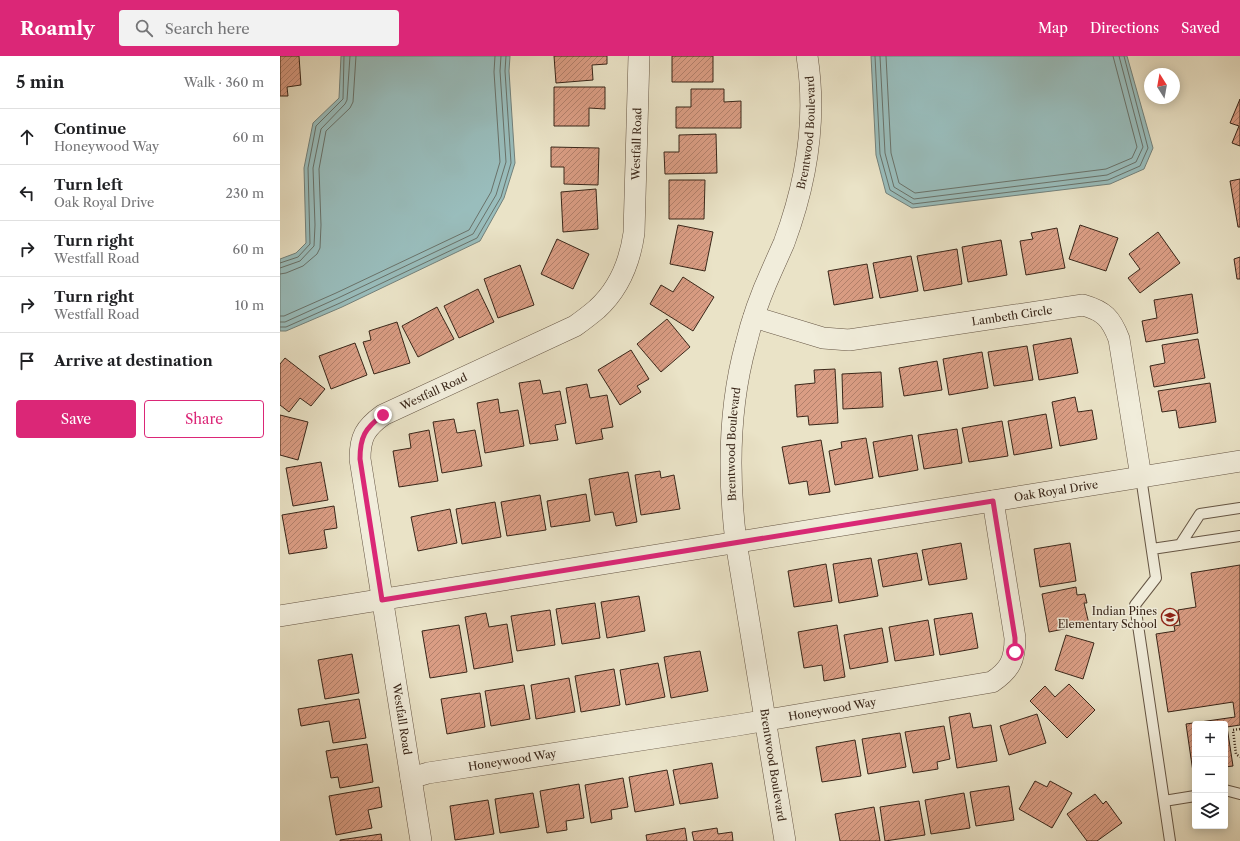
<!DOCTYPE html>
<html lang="en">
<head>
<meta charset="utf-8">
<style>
	body { margin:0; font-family:"Libre Caslon Text",serif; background:#f2f2f2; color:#202124 }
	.controls { position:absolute; right:12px; bottom:12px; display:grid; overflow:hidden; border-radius:4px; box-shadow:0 2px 10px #0003 }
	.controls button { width:36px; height:36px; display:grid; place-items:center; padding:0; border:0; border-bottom:1px solid #e0e0e0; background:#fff; color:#202124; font:20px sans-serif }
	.compass { position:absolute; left:864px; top:12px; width:36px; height:36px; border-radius:50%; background:#fff; box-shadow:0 2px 10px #0003; rotate:349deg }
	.stop { position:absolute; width:12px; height:12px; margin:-9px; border:3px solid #db2777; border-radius:50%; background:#fff }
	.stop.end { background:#db2777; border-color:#fff; box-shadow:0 1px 4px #0008 }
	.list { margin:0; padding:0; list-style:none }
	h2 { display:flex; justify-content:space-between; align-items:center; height:52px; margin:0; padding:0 16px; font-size:17px }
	h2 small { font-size:13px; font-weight:400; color:#757577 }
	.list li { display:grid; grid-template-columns:26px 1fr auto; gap:12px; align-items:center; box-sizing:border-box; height:56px; padding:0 16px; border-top:1px solid #e0e0e0 }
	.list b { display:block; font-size:15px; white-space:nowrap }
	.list p { margin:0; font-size:13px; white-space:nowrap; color:#757577 }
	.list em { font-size:13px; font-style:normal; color:#757577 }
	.actions { display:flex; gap:8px; padding:12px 16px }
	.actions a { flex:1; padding:9px 0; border:1px solid #db2777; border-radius:4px; text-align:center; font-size:14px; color:#db2777 }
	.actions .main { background:#db2777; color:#fff }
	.icon { flex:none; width:22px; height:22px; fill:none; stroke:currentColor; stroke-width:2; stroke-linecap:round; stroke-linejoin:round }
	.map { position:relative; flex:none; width:960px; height:785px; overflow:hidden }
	header { display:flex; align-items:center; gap:24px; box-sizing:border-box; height:56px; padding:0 20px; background:#db2777; color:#fff }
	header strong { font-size:19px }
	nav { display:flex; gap:22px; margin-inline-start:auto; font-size:14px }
	.search { width:280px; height:36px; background:#f2f2f2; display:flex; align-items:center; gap:10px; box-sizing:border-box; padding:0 14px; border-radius:4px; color:#757577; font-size:15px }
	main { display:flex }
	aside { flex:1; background:#fff }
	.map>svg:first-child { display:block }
	.water { fill:#99bdbc; stroke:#73817b }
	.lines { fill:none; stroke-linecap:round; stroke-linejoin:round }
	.shore { stroke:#69726a; stroke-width:1 }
	.building { fill:url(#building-hatch); stroke:#392619 }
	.lane-casing { stroke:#655544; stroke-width:12 }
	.street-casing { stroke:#655544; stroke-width:22 }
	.path { stroke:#392619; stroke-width:2.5; stroke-dasharray:1 2; stroke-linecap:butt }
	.lane { stroke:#f1eddb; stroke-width:10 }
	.street { stroke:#f1eddb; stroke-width:21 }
	.route { stroke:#db2777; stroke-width:5 }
	.labels { text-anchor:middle; stroke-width:3; stroke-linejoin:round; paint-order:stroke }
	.street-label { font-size:11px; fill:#392619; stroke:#f1eddb }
	.poi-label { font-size:11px; fill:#392619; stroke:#f1eddb; text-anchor:end }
</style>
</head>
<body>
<header>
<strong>Roamly</strong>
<div class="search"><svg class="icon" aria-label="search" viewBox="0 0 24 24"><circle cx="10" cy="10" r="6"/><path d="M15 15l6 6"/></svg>Search here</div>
<nav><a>Map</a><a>Directions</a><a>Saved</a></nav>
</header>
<main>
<aside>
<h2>5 min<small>Walk · 360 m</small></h2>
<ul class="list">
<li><svg class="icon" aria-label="ahead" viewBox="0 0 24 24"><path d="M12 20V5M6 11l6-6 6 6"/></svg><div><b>Continue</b><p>Honeywood Way</p></div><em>60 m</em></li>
<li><svg class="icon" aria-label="left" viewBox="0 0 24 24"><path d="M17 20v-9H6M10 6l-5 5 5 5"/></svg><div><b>Turn left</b><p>Oak Royal Drive</p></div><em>230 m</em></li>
<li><svg class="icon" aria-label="right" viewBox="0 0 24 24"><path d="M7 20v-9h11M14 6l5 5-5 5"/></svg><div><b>Turn right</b><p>Westfall Road</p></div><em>60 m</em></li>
<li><svg class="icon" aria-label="right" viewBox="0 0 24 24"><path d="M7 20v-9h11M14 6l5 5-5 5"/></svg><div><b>Turn right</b><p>Westfall Road</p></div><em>10 m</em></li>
<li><svg class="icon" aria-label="arrive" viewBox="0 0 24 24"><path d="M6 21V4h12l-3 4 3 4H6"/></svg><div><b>Arrive at destination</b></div></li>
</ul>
<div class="actions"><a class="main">Save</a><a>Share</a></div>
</aside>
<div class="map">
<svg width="960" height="785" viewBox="0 0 960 785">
	<defs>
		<pattern id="building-hatch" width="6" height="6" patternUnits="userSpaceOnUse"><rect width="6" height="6" fill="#da9d84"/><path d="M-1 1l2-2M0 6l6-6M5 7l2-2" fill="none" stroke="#b2806b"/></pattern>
	</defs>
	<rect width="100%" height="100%" fill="#eae3c7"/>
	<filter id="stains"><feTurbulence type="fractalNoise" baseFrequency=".005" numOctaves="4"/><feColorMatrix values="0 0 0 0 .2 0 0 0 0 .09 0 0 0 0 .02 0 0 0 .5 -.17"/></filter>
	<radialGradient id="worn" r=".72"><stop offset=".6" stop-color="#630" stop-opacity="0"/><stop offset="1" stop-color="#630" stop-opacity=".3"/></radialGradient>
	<!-- water -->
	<path class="water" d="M61 0H230L229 15 235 107 224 142 200 185 62 251 6 275H0V203L16 197 26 187 24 112 33 67 59 42Z
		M591 0H847L873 92 864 113 830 128 632 152 606 137 596 99Z"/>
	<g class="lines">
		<!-- shore -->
		<path class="shore" d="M595 0 600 98 610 134 633 148 828 124 860 110 868 92 844 0
			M600 0 605 97 614 131 634 143 827 119 856 106 863 91 839 0
			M606 0 611 97 619 127 635 137 826 113 852 102 857 91 833 0
			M0 207 18 201 30 188 28 112 36 70 63 43 64 0
			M0 212 20 205 34 190 35 169 33 112 41 73 65 48 67 44 70 0
			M0 218 6 217 23 210 37 198 40 192 41 169 39 113 46 75 70 52 73 46 76 0
			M0 260H4L56 237 189 174 211 136 220 106 214 16 215 0
			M0 266H5L58 242 193 178 216 139 226 106 220 15 221 0
			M0 271H6L60 247 197 182 221 141 231 107 225 15 226 0"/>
	</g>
	<!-- building -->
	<path class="building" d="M0 0H19L21 29 7 31 8 40H0Z
		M274 0H327V8L312 9 313 24 276 27Z
		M392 0H433V26H392Z
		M274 31H325V53L309 52V70H274Z
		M411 33H444V46L461 45V72H396V51H411Z
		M960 43V90L952 87 959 70 950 67Z
		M436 78 437 117 385 118 384 96H399V79Z
		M271 91 319 92 318 129 284 128V111H271Z
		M960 123V171H958L950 125Z
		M389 124H425L424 163H389Z
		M316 133 318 173 283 176 281 136Z
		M398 169 433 176 425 215 390 208Z
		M800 169 838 182 826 215 789 203Z
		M777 172 785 212 746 219 740 185 753 183 751 177Z
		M878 176 900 207 860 237 848 222 860 213 849 198Z
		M277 183 309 198 293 233 261 218Z
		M721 184 727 219 688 226 682 191Z
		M677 193 682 228 644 235 637 200Z
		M631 200 638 235 600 242 593 207Z
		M960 201V223H957L954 203Z
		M587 208 593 242 554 249 548 215Z
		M240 209 254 249 218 262 204 223Z
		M403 221 434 241 413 275 370 248 381 229 393 236Z
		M198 233 214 266 179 282 164 250Z
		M912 238 918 277 866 286 862 265 877 262 874 244Z
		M157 251 174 283 138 301 122 270Z
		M387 263 410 291 381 316 357 288Z
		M117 266 130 307 94 318 83 286 91 284 89 275Z
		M791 282 798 317 759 324 753 289Z
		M918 283 925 322 874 331 870 310 885 307 882 289Z
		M75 287 87 319 51 333 39 300Z
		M747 290 753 324 714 330 708 296Z
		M351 294 369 323 357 330 361 336 340 349 318 314Z
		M702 296 708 332 669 339 663 303Z
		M5 302 45 333 31 350 20 342 9 356 0 349V308Z
		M657 305 662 334 624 340 619 312Z
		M555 313 558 367 529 369 528 360 517 361 515 329 535 327 534 314Z
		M601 316 603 351 563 353 562 318Z
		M260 324 263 338 280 335 286 367 275 369 278 384 250 388 239 327Z
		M930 327 936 366 899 372 896 354 882 356 878 335Z
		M307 328 310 342 327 339 333 371 321 373 323 383 296 388 286 332Z
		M795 341 798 356 812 354 817 383 780 390 772 346Z
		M218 343 220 357 238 354 244 390 205 397 197 347Z
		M766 358 772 392 734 399 728 365Z
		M0 359 28 366 18 404 0 399Z
		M174 363 177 377 195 374 202 410 162 417 153 366Z
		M722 365 728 400 689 406 682 372Z
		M677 373 682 407 644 413 638 379Z
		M149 374 158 425 119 431 113 395 131 392 129 378Z
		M632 379 638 414 599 421 593 386Z
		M586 382 593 422 555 429 549 395 562 392 561 386Z
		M541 384 550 436 529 439 527 425 509 428 502 391Z
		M41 406 48 444 13 450 6 412Z
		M380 415 381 422 394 419 400 453 361 459 355 419Z
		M348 416 357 466 336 470 333 456 315 459 309 423Z
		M306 438 310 465 271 471 267 445Z
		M260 439 266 474 227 480 221 446Z
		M215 446 221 481 182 488 176 453Z
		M54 450 57 472 44 474 47 492 9 498 2 459Z
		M170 453 177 487 138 495 131 461Z
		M681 487 687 523 649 529 642 494Z
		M790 487 796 525 760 531 754 493Z
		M637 497 642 524 603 531 598 504Z
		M591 502 598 540 559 547 553 508Z
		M546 508 552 545 514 551 508 515Z
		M960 509V669L947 671 953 710 945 711V668H915V716H913L906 668 955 661 953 646 888 656 876 578 895 575 894 570 900 569 898 554 916 551 911 517Z
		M796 531 797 539 805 538 807 547H804L809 568 769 576 762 538Z
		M359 540 365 575 327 582 321 546Z
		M315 547 320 582 282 588 276 553Z
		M270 554 275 589 237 595 231 560Z
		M206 557 209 571 227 568 233 606 194 613 185 561Z
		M692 557 698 592 660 599 654 563Z
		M648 564 654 599 615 605 609 571Z
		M179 569 187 616 150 622 142 575Z
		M557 569 565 621 544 625 542 609 524 612 518 576Z
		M602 572 608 606 570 613 564 579Z
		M786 579 814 587 803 623 775 614Z
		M420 595 428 635 391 642 384 601Z
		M72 598 79 637 45 643 38 604Z
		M378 607 385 641 346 649 340 614Z
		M334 613 340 649 301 656 295 620Z
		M289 622 295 656 256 663 251 629Z
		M789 628 815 654 787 682 750 645 765 630 775 641Z
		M244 629 250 663 211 670 205 635Z
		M200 637 205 671 167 678 161 643Z
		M79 643 86 682 53 687 49 665 21 670 18 653Z
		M690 657 693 672 711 669 717 705 677 712 669 661Z
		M757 658 766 687 729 699 720 670Z
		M664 670 670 703 657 706 658 713 633 717 625 676Z
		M620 677 626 711 588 718 582 683Z
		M575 684 581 720 542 726 536 691Z
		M87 688 93 726 60 732 58 721 51 722 46 695Z
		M432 707 438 742 400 748 393 714Z
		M387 714 394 749 355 756 349 721Z
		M343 722 348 751 331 754 332 763 311 767 305 729Z
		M755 725 767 731 770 725 792 737 772 772 739 753Z
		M299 728 304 762 286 765 287 774 267 777 260 735Z
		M729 730 734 764 696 770 690 736Z
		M99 731 102 751 88 754 92 772 56 779 49 740Z
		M253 737 259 771 220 777 215 743Z
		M684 737 690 772 651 778 645 744Z
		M815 738 823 748 826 745 842 767 817 785H807L787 758Z
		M208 744 214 778 175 784 170 750Z
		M639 745 645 779 605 785 600 751Z
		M594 751 600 785H560L555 758Z
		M405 772 407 785H367L366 779Z
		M437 772 438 778 452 776 453 785H414L412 776Z
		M101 778 102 785H60V784Z"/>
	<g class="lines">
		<defs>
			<path id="lane" d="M861 421 876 522 855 549 890 785
				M900 489 920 458 960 452
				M872 493 960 480
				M945 734 960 738
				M884 745 915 740"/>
			<g id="street">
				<path id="s1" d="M474 261 543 282 569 284 803 249C824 255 831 262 839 283L861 421"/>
				<path id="s2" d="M0 560 960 405"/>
				<path id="s3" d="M131 722 148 717 458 669 712 626C730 614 735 604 735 582L713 445"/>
				<path id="s4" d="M141 785 80 403C80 381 85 372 103 359L295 270C302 265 310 259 317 253 339 233 350 205 354 177L359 0"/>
				<path id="s5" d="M505 785 456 486C448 420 448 353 466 288 472 263 481 238 492 214 496 205 500 196 504 187 526 128 537 63 527 0"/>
			</g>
		</defs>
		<!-- lane casing -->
		<use href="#lane" class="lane-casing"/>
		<!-- street casing -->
		<use href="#street" class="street-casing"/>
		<!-- path -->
		<path class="path" d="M960 673 953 674 956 698 960 701"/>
		<!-- lane -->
		<use href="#lane" class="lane"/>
		<!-- street -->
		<use href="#street" class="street"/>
	</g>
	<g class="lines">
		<!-- route -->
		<path class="route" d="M103 359C85 372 80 381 80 403L102 544 713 445 735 582V596"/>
	</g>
	<!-- icons -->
	<defs>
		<symbol id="school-ring" viewBox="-11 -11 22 22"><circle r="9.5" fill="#f1eddb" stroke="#8f2418" stroke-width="1.5"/><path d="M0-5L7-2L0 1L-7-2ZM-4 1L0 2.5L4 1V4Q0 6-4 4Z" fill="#8f2418"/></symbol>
	</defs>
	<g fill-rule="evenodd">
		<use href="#school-ring" x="880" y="551" width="20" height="20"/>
	</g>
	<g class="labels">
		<!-- street labels -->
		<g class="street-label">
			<text dy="4" stroke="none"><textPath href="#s5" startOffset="724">Brentwood Boulevard</textPath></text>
			<text dy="4" stroke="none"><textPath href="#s4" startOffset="854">Westfall Road</textPath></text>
			<text dy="4" stroke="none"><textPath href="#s1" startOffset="263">Lambeth Circle</textPath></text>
			<text dy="4" stroke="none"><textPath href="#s4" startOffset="495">Westfall Road</textPath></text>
			<text dy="4" stroke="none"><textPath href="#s5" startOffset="401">Brentwood Boulevard</textPath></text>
			<text dy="4" stroke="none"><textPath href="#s2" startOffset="786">Oak Royal Drive</textPath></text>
			<text dy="4" stroke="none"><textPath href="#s3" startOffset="427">Honeywood Way</textPath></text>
			<text transform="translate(122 663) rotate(81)" y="4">Westfall Road</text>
			<text dy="4" stroke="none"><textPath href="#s3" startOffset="103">Honeywood Way</textPath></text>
			<text transform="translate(493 709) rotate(81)" y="4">Brentwood Boulevard</text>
		</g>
		<!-- poi labels -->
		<g class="poi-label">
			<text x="877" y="559">Indian Pines<tspan x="877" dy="13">Elementary School</tspan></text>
		</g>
	</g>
	<rect width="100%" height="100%" filter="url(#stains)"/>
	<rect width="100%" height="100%" fill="url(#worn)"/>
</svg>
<div class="controls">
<button>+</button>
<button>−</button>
<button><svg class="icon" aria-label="layers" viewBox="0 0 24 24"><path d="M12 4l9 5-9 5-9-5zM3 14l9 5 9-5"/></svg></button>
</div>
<svg class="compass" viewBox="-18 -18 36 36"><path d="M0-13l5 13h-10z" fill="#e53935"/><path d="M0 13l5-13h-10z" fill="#757577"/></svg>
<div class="stop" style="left:735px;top:596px"></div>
<div class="stop end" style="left:103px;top:359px"></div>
</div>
</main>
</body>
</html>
